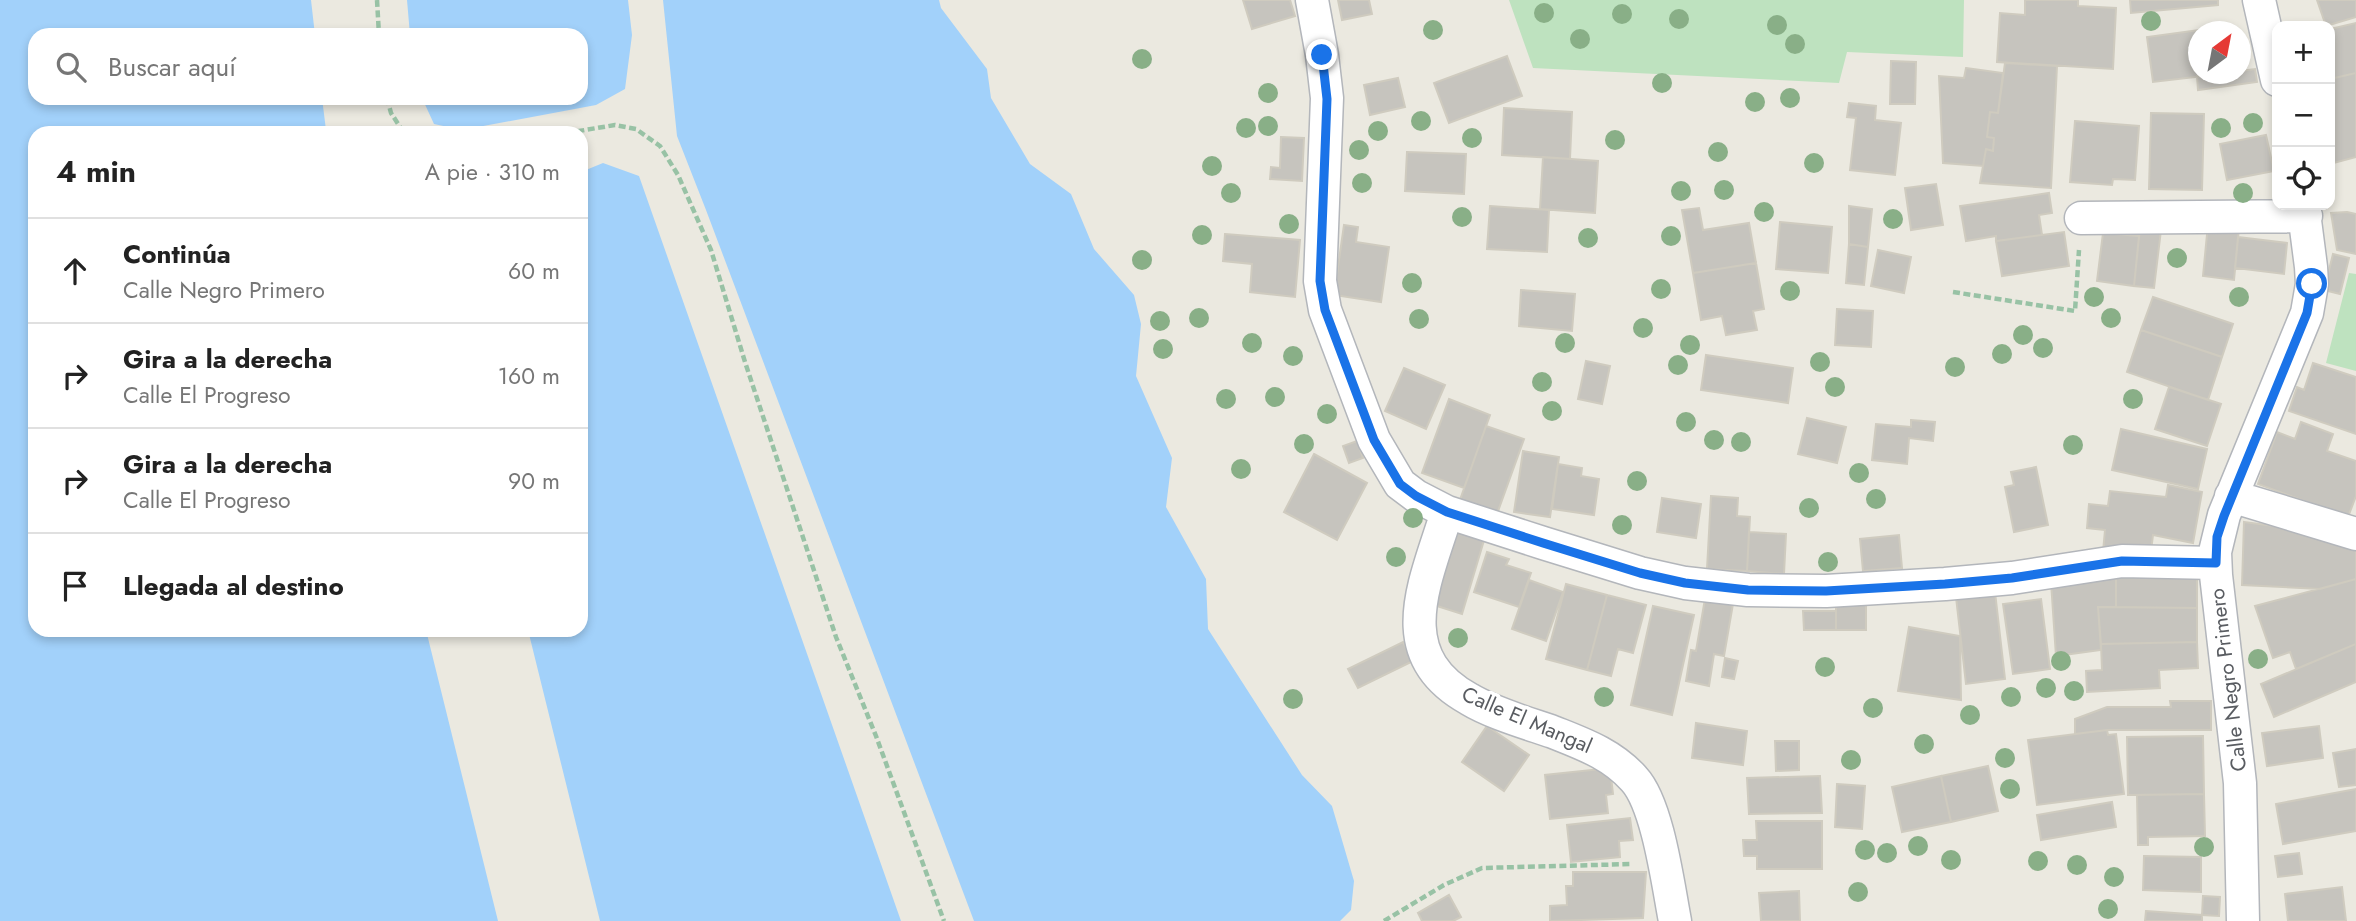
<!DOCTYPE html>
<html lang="es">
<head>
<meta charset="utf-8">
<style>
	body { margin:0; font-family:Jost,sans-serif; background:#f6f6f6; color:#222 }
	.controls { position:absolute; right:21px; top:21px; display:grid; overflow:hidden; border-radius:14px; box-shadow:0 4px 10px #0003 }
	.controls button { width:63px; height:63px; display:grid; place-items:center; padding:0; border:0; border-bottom:2px solid #e0e0e0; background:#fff; color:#222; font:35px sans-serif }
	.compass { position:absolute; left:2188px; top:21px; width:63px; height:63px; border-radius:50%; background:#fff; box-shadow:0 4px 10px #0003; rotate:32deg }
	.stop { position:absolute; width:21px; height:21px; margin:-16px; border:5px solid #1a73e8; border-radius:50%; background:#fff }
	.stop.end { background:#1a73e8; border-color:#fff; box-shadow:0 2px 7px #0008 }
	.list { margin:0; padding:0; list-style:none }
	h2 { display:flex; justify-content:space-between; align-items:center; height:91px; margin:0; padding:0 28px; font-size:30px }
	h2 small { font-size:23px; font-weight:400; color:#767676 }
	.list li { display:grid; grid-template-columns:46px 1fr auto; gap:21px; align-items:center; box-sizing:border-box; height:105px; padding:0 28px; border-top:2px solid #e0e0e0 }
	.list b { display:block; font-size:26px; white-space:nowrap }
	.list p { margin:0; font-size:23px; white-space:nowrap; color:#767676 }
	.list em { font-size:23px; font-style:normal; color:#767676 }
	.icon { flex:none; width:38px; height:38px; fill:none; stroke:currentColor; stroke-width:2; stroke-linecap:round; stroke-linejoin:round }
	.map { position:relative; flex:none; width:2356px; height:921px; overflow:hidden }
	.search { position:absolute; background:#fff; box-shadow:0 4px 10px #0003; left:28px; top:28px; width:560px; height:77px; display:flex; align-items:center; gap:18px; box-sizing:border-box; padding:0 24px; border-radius:21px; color:#767676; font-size:26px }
	.panel { position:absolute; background:#fff; box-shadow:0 4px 10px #0003; left:28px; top:126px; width:560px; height:511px; border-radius:21px }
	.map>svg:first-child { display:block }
	.green { fill:#bee2bf }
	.water { fill:#a2d1fa }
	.building { fill:#c6c4be; stroke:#cfcbbf; stroke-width:2 }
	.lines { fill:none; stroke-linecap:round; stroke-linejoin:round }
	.minor-casing { stroke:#b3b6bb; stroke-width:35 }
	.path { stroke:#98c2a5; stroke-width:4.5; stroke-dasharray:7 3.5; stroke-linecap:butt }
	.minor { stroke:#fff; stroke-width:32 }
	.tree { fill:#89af87 }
	.route { stroke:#1a73e8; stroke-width:9 }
	.labels { text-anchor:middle; stroke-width:7; stroke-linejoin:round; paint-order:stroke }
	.street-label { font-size:21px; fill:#595c61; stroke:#fff }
</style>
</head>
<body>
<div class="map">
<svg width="2356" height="921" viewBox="0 0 2356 921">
	<rect width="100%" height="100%" fill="#ebe9e0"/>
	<!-- green -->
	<path class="green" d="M1509 0H1964L1963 57 1847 52 1839 83 1533 68Z
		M2349 273 2356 274V371L2326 363Z"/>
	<!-- water -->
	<path class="water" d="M0 0H311L315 35H35V98H322L326 130V133H35V630H426L498 921H0Z
		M407 0H628L632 35 625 89 596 105 462 130 434 124 422 98H581V35H410Z
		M663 0H939L941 8 987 69 991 98 1030 164 1071 194 1094 249 1134 295 1141 324 1136 376 1172 458 1166 507 1206 579 1208 629 1302 775 1332 806 1354 881 1351 910 1340 921H974L706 210 677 136Z
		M603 163 639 176 901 921H600L528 630H581V172Z"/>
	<!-- building -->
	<path class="building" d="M1243 0H1290L1295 16 1252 29Z
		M1338 0H1369L1372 14 1342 20Z
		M2025 0H2078V6L2116 8 2113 69 1997 62 2000 13 2025 15Z
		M2130 0H2218V5L2131 13Z
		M2317 0H2356V17L2326 26Z
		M2356 23V73L2330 79V29Z
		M2222 27V32H2198V74H2221L2153 82 2147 37Z
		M1507 56 1522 96 1449 123 1434 83Z
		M1891 61 1916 62 1915 104H1890Z
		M2005 63 2057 66 2051 188 1980 183 1986 149 1993 151 1994 138 1987 137 1990 112 1998 113Z
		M1966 68 2003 73 1998 113 1990 112 1987 137 1994 138 1993 151 1986 149 1983 166 1943 163 1939 76 1964 78Z
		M2255 69 2257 82 2198 90 2197 76 2240 74V71Z
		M2356 73V157L2330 164V79Z
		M1398 78 1405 107 1370 115 1364 85Z
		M1849 103 1876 106 1875 120 1901 123 1895 175 1850 170 1856 118 1847 117Z
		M1504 108 1572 112 1570 159 1502 155Z
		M2151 113 2204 114 2202 190 2149 189Z
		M2075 121 2139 126 2135 180 2113 179 2112 185 2070 182Z
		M2266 135 2274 171 2227 180 2220 144Z
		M1281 137 1304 138 1302 181 1270 179 1271 167 1280 168Z
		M1407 152 1466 154 1464 194 1405 191Z
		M1543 157 1598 161 1595 213 1540 209Z
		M1936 184 1943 225 1911 230 1905 188Z
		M2049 193 2052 213 2039 215 2042 235 1996 241V236L1966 241 1960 206Z
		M1490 206 1549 210 1547 252 1487 249Z
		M1849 206 1872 209 1868 247 1849 244Z
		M1699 208 1703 230 1749 223 1756 263 1693 273 1682 210Z
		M2347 212 2356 214V254L2337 250 2331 213Z
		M1780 222 1832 227 1828 273 1776 269Z
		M2208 224 2239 228 2234 280 2203 276Z
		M1344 225 1358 227 1356 242 1389 247 1381 302 1334 295Z
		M2140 228 2161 230 2154 288 2134 286Z
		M2064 232 2069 266 2002 276 1996 241Z
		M2103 233 2139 236 2134 286 2097 281Z
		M1225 234 1300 240 1295 297 1250 292 1252 264 1223 261Z
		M2238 237 2287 243 2284 274 2235 268Z
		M1849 244 1868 247 1864 285 1846 283Z
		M1878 250 1911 257 1904 293 1871 286Z
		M2333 254 2349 258 2340 294 2324 290Z
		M1756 263 1764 309 1753 311 1757 330 1726 335 1722 316 1701 320 1693 273Z
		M1521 290 1575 294 1572 331 1519 326Z
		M2153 297 2233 324 2222 357 2141 330Z
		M1837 309 1873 311 1871 347 1835 345Z
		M2141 330 2222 357 2208 400 2127 372Z
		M1706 355 1793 368 1788 403 1701 390Z
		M1586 361 1610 366 1602 404 1578 399Z
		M2313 363 2356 377V434L2289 411 2297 387 2304 390Z
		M1404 368 1445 385 1426 429 1385 411Z
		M2169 387 2221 404 2207 446 2155 429Z
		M1449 399 1490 415 1464 488 1422 473Z
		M1807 418 1846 427 1837 463 1798 454Z
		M1911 420 1935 422 1933 441 1909 438 1907 464 1872 460 1876 424 1911 427Z
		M2301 422 2333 434 2327 451 2356 461V496L2348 517 2258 484 2277 432 2295 439Z
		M1486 426 1524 439 1497 514 1460 500Z
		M2121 429 2207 449 2198 489 2112 470Z
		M1357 441 1363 458 1349 463 1343 446Z
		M1523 451 1559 457 1550 517 1514 512Z
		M1314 454 1367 483 1337 540 1284 512Z
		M1558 464 1582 468 1581 476 1599 479 1594 515 1552 509Z
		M2036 467 2048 525 2014 532 2005 487 2014 485 2011 472Z
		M2168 485 2202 492 2193 543 2153 535 2151 551 2103 552 2105 530 2087 528 2089 504 2108 506 2110 491 2166 497Z
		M1711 496 1738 498 1737 516 1750 517 1747 571 1707 569Z
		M1662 498 1701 504 1696 538 1657 532Z
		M2244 522 2312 531 2356 546V579L2320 589 2242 585Z
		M1457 529 1485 537 1462 614 1434 605Z
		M1749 532 1786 534 1784 574 1747 571Z
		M1899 535 1902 568 1863 571 1860 539Z
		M1487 552 1509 559 1506 565 1531 573 1519 607 1474 592Z
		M2197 571V608L2116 607V574Z
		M2116 574V607H2098L2101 650 2056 656 2051 582Z
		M2356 579V644L2296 669 2290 652 2273 658 2255 606Z
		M1529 580 1563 592 1546 641 1512 629Z
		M1566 584 1607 595 1587 670 1546 659Z
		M1995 592 2005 679 1966 684 1956 597Z
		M1706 593 1734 598 1724 656 1714 654 1709 686 1686 681 1691 650 1696 651Z
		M1607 595 1646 605 1633 653 1618 649 1611 676 1587 670Z
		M1836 597H1866V630H1836Z
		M2041 599 2050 669 2013 674 2003 604Z
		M1653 606 1694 615 1672 715 1631 705Z
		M2098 607 2197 608V642L2101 644Z
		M1803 611H1836V630H1804Z
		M1909 627 1960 636 1961 700 1898 691Z
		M1403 642 1413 661 1358 688 1348 669Z
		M2197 642 2198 668 2159 670 2160 688 2087 692 2086 671 2102 670 2101 644Z
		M2356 644V682L2274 717 2261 684Z
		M1725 658 1738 661 1734 679 1722 677Z
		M2170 701H2211V730H2107L2075 734V719L2107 707H2171Z
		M1696 723 1747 731 1743 765 1692 758Z
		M1487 726 1529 755 1504 791 1462 762Z
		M2319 726 2323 758 2267 766 2262 733Z
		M2107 730 2108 735 2116 734 2124 794 2037 805 2028 740Z
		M2203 736 2204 794 2128 795 2127 737Z
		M1775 741H1799V770L1776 771Z
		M2356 749V785L2339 787 2333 753Z
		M1988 766 1998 811 1951 822 1941 776Z
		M1610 768 1613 794 1606 795 1608 813 1550 819 1545 775Z
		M1820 776 1822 813 1749 814 1747 778Z
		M1941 776 1951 822 1902 832 1892 787Z
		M1837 784 1865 786 1862 829 1835 827Z
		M2356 789V831L2283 844 2276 804Z
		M2204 794 2205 836 2148 837V845H2138L2137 795Z
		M2112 802 2116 827 2041 840 2037 815Z
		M1630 818 1633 840 1619 841 1620 857 1571 862 1567 825Z
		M1756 821H1822V869H1757V856H1744L1743 840H1757Z
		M2299 853 2302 874 2278 877 2275 856Z
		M2144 856 2201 857V892L2143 890Z
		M1573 872H1646L1643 918 1550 921V906L1567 905 1566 886H1573Z
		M2342 887 2346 921H2288L2285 894Z
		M1799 891 1800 921H1761L1759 893Z
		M1449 895 1461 917 1453 921H1422L1418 913Z
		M2203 896 2220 897 2219 916 2202 915Z
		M2146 911 2202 915V921H2145Z"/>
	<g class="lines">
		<defs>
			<path id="minor" d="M1312 0 1322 55 1327 98 1320 281 1325 310 1374 440 1400 484 1416 496 1447 512 1543 543 1640 573 1685 583 1748 590 1826 591 1945 584 2012 578 2122 561 2215 563
				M2259 0 2277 80
				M2081 218 2306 216
				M2231 496 2356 534
				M1447 512C1426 581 1388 654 1469 699 1492 713 1527 723 1553 732 1583 744 1612 754 1634 779 1658 805 1668 885 1675 921
				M2243 921 2240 783 2216 575 2215 552 2224 515 2307 313 2312 284 2311 267 2303 205"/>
		</defs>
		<!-- minor casing -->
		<use href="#minor" class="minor-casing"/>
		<!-- path -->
		<path class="path" d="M377 0 379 35
			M387 98 391 113 404 133
			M567 133 615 125 636 129 660 146 678 175 711 250 745 362 836 637 876 736 944 921
			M1953 292 2075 311 2079 250
			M1384 921 1444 885 1482 868 1632 864"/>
		<!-- minor -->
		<use href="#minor" class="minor"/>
	</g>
	<!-- trees -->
	<g class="tree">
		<circle cx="1544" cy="13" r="10"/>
		<circle cx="1622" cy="14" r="10"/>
		<circle cx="1679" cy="19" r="10"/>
		<circle cx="2151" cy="21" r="10"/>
		<circle cx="1777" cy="25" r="10"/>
		<circle cx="1433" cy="30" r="10"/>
		<circle cx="1580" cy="39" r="10"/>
		<circle cx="1795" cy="44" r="10"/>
		<circle cx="1142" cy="59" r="10"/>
		<circle cx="1662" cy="83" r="10"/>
		<circle cx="1268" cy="93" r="10"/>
		<circle cx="1790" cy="98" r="10"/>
		<circle cx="1755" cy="102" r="10"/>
		<circle cx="1421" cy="121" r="10"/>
		<circle cx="2253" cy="123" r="10"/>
		<circle cx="1268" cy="126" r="10"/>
		<circle cx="1246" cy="128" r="10"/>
		<circle cx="2221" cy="128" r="10"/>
		<circle cx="1378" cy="131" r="10"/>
		<circle cx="1472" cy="138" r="10"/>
		<circle cx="1615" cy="140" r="10"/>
		<circle cx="1359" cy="150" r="10"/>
		<circle cx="1718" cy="152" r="10"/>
		<circle cx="1814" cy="163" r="10"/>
		<circle cx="1212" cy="166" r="10"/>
		<circle cx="1362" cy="183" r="10"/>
		<circle cx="1724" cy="190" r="10"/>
		<circle cx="1681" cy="191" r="10"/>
		<circle cx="1231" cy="193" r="10"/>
		<circle cx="2243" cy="193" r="10"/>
		<circle cx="1764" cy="212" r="10"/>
		<circle cx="1462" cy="217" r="10"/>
		<circle cx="1893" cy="219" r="10"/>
		<circle cx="1289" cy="224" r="10"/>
		<circle cx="1202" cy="235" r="10"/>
		<circle cx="1671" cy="236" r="10"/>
		<circle cx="1588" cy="238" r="10"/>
		<circle cx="2177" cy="258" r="10"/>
		<circle cx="1142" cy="260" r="10"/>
		<circle cx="1412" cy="283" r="10"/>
		<circle cx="1661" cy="289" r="10"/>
		<circle cx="1790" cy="291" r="10"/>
		<circle cx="2094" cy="297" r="10"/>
		<circle cx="2239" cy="297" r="10"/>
		<circle cx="1199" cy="318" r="10"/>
		<circle cx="2111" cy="318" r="10"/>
		<circle cx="1419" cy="319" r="10"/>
		<circle cx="1160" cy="321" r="10"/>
		<circle cx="1643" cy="328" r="10"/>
		<circle cx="2023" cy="335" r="10"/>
		<circle cx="1252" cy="343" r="10"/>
		<circle cx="1565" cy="343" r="10"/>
		<circle cx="1690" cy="345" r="10"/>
		<circle cx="2043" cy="348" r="10"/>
		<circle cx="1163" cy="349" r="10"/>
		<circle cx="2002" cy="354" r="10"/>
		<circle cx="1293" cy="356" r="10"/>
		<circle cx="1820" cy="362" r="10"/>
		<circle cx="1678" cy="365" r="10"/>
		<circle cx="1955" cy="367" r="10"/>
		<circle cx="1542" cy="382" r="10"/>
		<circle cx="1835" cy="387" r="10"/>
		<circle cx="1275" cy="397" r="10"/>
		<circle cx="1226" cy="399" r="10"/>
		<circle cx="2133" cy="399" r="10"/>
		<circle cx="1552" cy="411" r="10"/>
		<circle cx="1327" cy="414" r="10"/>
		<circle cx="1686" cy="422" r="10"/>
		<circle cx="1714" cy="440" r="10"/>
		<circle cx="1741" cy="442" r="10"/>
		<circle cx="1304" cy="444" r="10"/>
		<circle cx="2073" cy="445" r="10"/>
		<circle cx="1241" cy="469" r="10"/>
		<circle cx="1859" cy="473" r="10"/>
		<circle cx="1637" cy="481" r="10"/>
		<circle cx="1876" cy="499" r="10"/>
		<circle cx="1809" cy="508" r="10"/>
		<circle cx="1413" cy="518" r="10"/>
		<circle cx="1622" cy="525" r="10"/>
		<circle cx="1396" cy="557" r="10"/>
		<circle cx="1828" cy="562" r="10"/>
		<circle cx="1458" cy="638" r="10"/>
		<circle cx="2258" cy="659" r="10"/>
		<circle cx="2061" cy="661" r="10"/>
		<circle cx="1825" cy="667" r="10"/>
		<circle cx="2046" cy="688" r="10"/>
		<circle cx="2074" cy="691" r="10"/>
		<circle cx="1604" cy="697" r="10"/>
		<circle cx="2011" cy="697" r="10"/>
		<circle cx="1293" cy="699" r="10"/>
		<circle cx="1873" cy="708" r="10"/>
		<circle cx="1970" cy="715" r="10"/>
		<circle cx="1924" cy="744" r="10"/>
		<circle cx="2005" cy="758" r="10"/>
		<circle cx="1851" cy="760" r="10"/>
		<circle cx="2010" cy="789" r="10"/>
		<circle cx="1918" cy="846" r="10"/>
		<circle cx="2204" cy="847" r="10"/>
		<circle cx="1865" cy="850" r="10"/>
		<circle cx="1887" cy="853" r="10"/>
		<circle cx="1951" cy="860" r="10"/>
		<circle cx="2038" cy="861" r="10"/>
		<circle cx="2077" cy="865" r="10"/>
		<circle cx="2114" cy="877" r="10"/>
		<circle cx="1858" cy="892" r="10"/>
		<circle cx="2108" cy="909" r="10"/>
	</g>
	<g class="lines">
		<!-- route -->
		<path class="route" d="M1322 55 1327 99 1320 281 1325 310 1374 440 1400 484 1416 496 1447 512 1543 543 1640 573 1685 583 1748 590 1826 591 1945 584 2012 578 2122 561 2216 563 2217 537 2224 516 2307 313 2312 284"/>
	</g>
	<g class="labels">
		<!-- street labels -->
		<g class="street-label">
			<text transform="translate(2228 680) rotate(-97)" y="7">Calle Negro Primero</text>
			<text transform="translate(1527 720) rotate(23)" y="7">Calle El Mangal</text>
		</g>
	</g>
</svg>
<div class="controls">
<button>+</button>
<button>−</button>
<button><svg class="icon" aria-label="locate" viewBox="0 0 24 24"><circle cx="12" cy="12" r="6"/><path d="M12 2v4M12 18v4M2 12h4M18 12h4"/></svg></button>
</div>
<svg class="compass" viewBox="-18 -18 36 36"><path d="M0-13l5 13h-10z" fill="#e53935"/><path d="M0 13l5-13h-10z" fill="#767676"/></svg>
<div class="stop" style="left:2312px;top:284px"></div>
<div class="stop end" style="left:1322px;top:55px"></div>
<div class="search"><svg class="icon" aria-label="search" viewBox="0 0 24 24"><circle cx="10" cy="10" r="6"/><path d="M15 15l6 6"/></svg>Buscar aquí</div>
<section class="panel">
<h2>4 min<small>A pie · 310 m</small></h2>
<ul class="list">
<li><svg class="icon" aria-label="ahead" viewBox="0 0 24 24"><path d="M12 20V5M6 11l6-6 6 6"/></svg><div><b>Continúa</b><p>Calle Negro Primero</p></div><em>60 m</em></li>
<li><svg class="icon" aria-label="right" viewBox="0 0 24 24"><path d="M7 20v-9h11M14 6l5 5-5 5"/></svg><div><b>Gira a la derecha</b><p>Calle El Progreso</p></div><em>160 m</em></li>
<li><svg class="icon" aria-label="right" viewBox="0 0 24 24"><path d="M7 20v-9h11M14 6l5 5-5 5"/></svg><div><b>Gira a la derecha</b><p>Calle El Progreso</p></div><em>90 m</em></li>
<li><svg class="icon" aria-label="arrive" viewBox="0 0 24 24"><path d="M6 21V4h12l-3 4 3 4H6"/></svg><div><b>Llegada al destino</b></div></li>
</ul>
</section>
</div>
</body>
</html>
